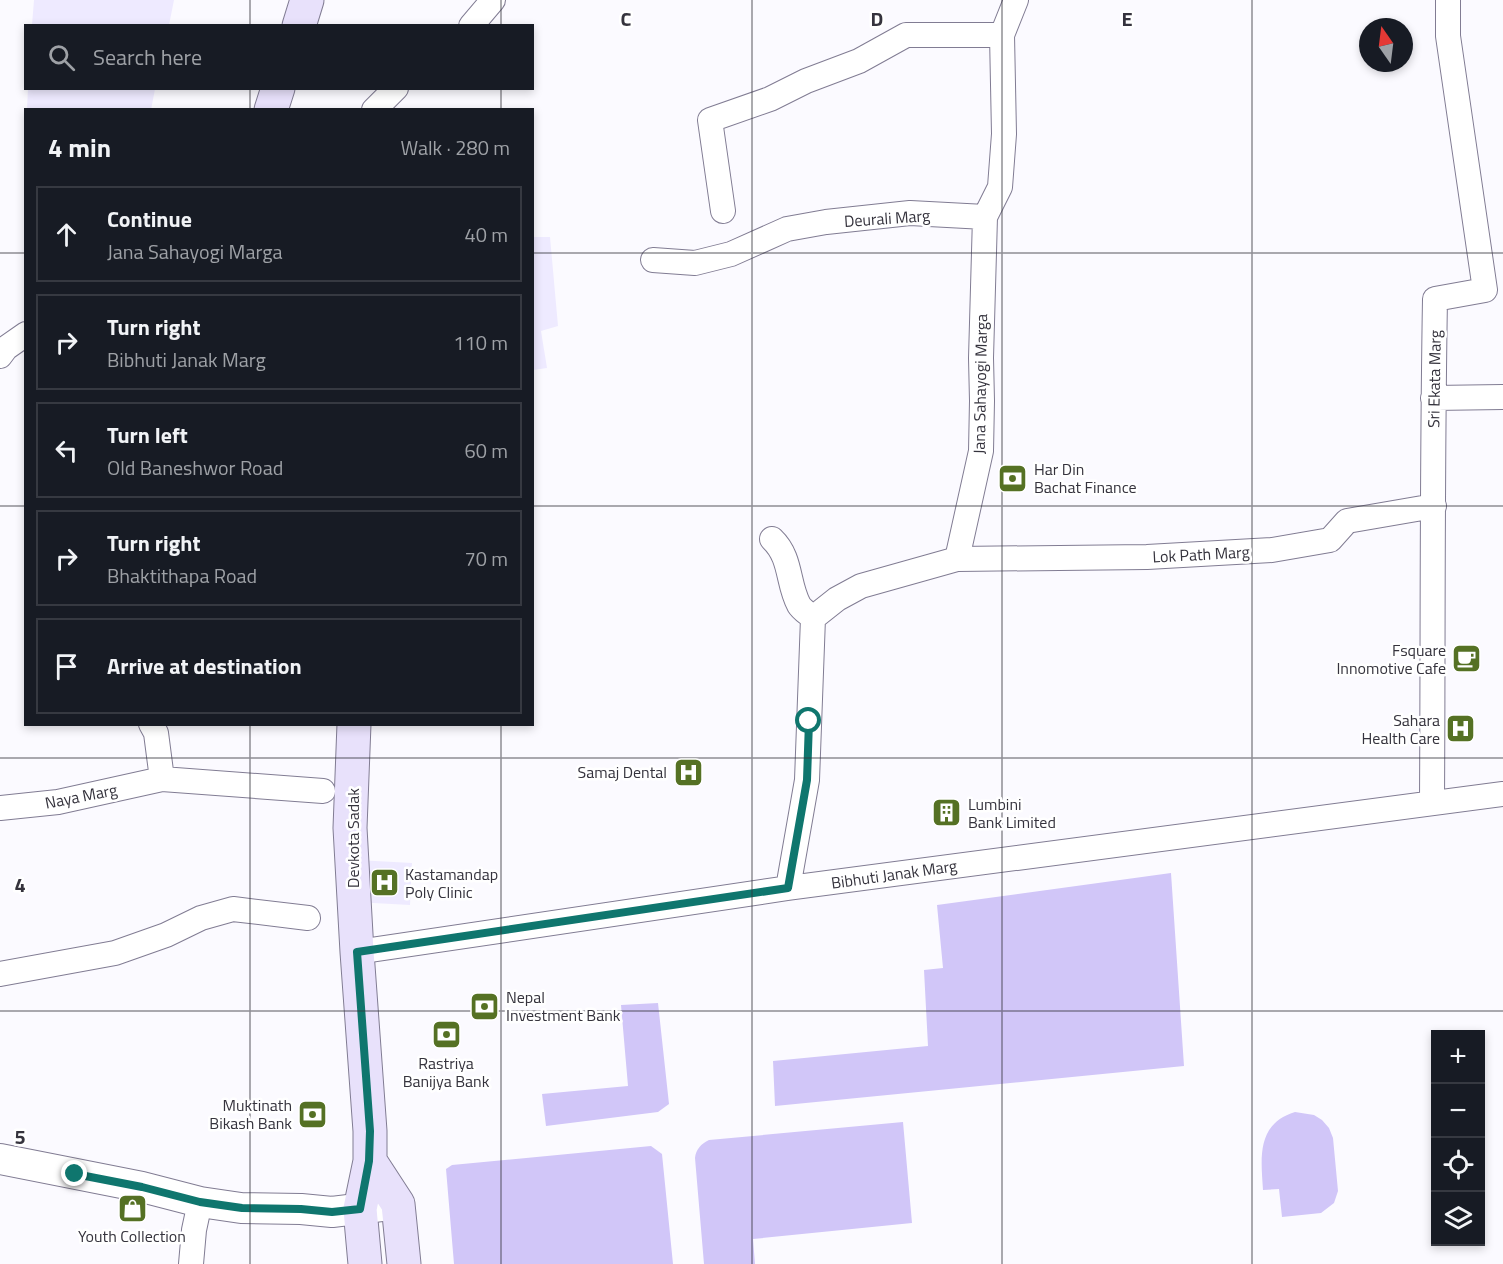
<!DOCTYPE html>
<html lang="en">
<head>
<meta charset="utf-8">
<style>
	body { margin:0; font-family:"Titillium Web",sans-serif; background:#20242c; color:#f1f3f6 }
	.controls { position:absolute; right:18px; bottom:18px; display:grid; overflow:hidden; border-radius:0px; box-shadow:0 3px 9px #0003 }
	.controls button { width:54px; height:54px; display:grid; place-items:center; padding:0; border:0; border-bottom:2px solid #363941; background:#171b24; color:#f1f3f6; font:30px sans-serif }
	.compass { position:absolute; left:1359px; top:18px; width:54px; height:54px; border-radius:50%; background:#171b24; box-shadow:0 3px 9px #0003; rotate:346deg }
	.stop { position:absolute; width:18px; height:18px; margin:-14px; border:4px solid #0f766e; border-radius:50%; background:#fff }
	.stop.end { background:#0f766e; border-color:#fff; box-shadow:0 2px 6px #0008 }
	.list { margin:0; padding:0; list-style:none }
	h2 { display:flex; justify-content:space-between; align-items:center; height:78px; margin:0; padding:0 24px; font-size:26px }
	h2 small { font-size:20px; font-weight:400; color:#9ea1a6 }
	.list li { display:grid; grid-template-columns:39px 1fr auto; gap:18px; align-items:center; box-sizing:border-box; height:96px; margin:0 12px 12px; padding:0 12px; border:2px solid #363941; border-radius:0px }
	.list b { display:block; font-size:22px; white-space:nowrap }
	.list p { margin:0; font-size:20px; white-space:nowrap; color:#9ea1a6 }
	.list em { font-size:20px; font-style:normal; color:#9ea1a6 }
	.icon { flex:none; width:33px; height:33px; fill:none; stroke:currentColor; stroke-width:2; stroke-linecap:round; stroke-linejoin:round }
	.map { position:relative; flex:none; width:1503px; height:1264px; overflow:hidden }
	.search { position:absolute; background:#171b24; box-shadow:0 3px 9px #0003; left:24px; top:24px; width:510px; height:66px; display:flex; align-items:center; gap:15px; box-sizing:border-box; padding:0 21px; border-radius:0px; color:#9ea1a6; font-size:22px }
	.panel { position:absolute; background:#171b24; box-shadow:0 3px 9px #0003; left:24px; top:108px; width:510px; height:618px; border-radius:0px }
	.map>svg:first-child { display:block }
	.built { fill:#eeeaff }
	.green { fill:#d1c6f8 }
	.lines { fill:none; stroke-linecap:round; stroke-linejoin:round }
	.minor-casing { stroke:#817c93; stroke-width:26 }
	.tertiary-casing { stroke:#817c93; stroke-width:32 }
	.secondary-casing { stroke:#817c93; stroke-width:35 }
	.minor { stroke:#fff; stroke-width:24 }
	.tertiary { stroke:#fff; stroke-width:30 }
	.secondary { stroke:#e8e1fb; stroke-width:33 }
	.route { stroke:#0f766e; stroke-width:8 }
	.grid { fill:none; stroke:#35333d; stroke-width:1.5; stroke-opacity:0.55 }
	.labels { text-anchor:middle; stroke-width:5; stroke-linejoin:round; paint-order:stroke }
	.street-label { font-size:16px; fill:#35333d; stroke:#fff }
	.poi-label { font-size:16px; fill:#35333d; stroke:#fff; text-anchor:start }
	.grid-label { font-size:20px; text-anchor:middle; font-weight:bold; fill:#35333d; stroke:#fff; stroke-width:5; stroke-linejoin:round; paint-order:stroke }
</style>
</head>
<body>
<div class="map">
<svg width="1503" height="1264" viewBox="0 0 1503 1264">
	<rect width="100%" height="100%" fill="#fbfaff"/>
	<!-- built -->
	<path class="built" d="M34 0H174L169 25H32Z
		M28 89V88L155 89 151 110 27 109Z
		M533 237H550L558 326 541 331 547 368 533 370Z
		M357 860 412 863 410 905 355 902Z"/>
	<!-- green -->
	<path class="green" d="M1171 873 1184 1066 775 1106 773 1061 928 1046 924 970 943 968 937 905Z
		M658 1003 669 1104 658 1112 546 1126 542 1094 628 1086 621 1005Z
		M1295 1112 1314 1115 1322 1120 1329 1128 1333 1138 1338 1191 1334 1203 1321 1213 1282 1217 1279 1189 1263 1190C1261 1158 1256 1124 1295 1112Z
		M903 1122 912 1223 753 1239 755 1264H704L695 1158C696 1149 701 1144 709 1140Z
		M651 1146 662 1154 673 1264H454L446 1169 452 1165Z"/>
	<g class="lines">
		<defs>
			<path id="minor" d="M471 26 493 0
				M374 110 396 88
				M723 211 710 120 770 99 806 81 859 61 906 35H1002
				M653 260 695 263 731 254 787 229 826 222 910 213 985 217
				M0 356 6 348 26 334
				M1433 398 1503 397
				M772 539C792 558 787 583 799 605 802 610 809 614 813 618
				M957 559 1147 557 1272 550 1330 540 1347 521 1434 506
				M151 724 156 733 162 779
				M1432 802C1433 634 1432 467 1435 299L1485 290 1448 36V0
				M0 808 58 802 162 779 323 791
				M788 888 807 780 813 618 837 599 861 586 957 559 981 451 982 401 981 358 985 217 1000 187 1004 134 1002 35 1016 0
				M357 952 788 888 1503 794
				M0 974 115 953 166 935 201 918 233 909 308 918
				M191 1264 194 1230 200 1202"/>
			<path id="tertiary" d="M0 1159 142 1187 200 1202 241 1208 301 1209 332 1212 398 1204"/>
			<path id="secondary" d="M299 26 307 0
				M271 110 278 88
				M354 724 350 828 357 952 370 1131V1161L360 1209 365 1264
				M370 1161 398 1204 404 1264"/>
		</defs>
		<!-- minor casing -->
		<use href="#minor" class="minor-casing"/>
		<!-- tertiary casing -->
		<use href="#tertiary" class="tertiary-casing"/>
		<!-- secondary casing -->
		<use href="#secondary" class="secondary-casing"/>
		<!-- minor -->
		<use href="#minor" class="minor"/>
		<!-- tertiary -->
		<use href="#tertiary" class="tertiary"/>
		<!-- secondary -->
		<use href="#secondary" class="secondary"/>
	</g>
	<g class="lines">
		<!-- route -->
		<path class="route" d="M75 1174 142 1187 200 1202 242 1208 301 1209 332 1212 360 1209 369 1161 370 1131 357 952 788 888 807 780 809 721"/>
	</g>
	<!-- grid -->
	<path class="grid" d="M250 0V26M501 0V26M752 0V1264M1002 0V1264M1252 0V1264M250 88V110M501 88V110M0 253H26M532 253H1503M0 506H26M532 506H1503M250 724V1264M501 724V1264M0 758H1503M0 1011H1503"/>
	<!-- icons -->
	<defs>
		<symbol id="bank-square" viewBox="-11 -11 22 22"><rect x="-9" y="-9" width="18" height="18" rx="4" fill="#557124" stroke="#fff"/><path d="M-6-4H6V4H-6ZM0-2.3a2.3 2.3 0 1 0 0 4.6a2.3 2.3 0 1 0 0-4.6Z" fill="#fff"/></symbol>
		<symbol id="cafe-square" viewBox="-11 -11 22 22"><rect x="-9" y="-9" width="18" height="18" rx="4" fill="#557124" stroke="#fff"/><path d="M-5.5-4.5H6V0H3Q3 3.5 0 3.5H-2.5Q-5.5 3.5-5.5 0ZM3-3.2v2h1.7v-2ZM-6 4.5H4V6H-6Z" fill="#fff"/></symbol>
		<symbol id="hospital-square" viewBox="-11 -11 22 22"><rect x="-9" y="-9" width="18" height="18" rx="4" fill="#557124" stroke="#fff"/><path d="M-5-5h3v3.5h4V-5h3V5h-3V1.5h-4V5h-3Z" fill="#fff"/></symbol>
		<symbol id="building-square" viewBox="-11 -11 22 22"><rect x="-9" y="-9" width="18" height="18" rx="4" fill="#557124" stroke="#fff"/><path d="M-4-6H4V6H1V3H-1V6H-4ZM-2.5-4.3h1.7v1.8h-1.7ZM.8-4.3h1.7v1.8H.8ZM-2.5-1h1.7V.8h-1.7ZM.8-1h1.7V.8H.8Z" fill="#fff"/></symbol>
		<symbol id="shop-square" viewBox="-11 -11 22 22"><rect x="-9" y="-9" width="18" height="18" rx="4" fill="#557124" stroke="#fff"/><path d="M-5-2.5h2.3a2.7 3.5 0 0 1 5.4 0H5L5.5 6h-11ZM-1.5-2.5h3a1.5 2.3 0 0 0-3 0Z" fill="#fff"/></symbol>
	</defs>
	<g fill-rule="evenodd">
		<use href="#bank-square" x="996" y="462" width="33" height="33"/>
		<use href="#cafe-square" x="1450" y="642" width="33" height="33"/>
		<use href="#hospital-square" x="1444" y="712" width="33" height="33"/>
		<use href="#hospital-square" x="672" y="756" width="33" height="33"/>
		<use href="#building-square" x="930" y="796" width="33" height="33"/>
		<use href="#hospital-square" x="368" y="866" width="33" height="33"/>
		<use href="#bank-square" x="468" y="990" width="33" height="33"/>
		<use href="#bank-square" x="430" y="1018" width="33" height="33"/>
		<use href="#bank-square" x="296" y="1098" width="33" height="33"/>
		<use href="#shop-square" x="116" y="1192" width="33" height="33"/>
	</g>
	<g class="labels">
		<!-- street labels -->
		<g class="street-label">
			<text transform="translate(887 218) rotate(-4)" y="6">Deurali Marg</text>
			<text transform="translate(1434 379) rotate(-89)" y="6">Sri Ekata Marg</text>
			<text transform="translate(980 384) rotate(-89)" y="6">Jana Sahayogi Marga</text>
			<text transform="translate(1201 554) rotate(-3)" y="6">Lok Path Marg</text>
			<text transform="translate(81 796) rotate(-11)" y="6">Naya Marg</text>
			<text transform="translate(353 838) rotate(-90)" y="6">Devkota Sadak</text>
			<text transform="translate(894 874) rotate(-8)" y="6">Bibhuti Janak Marg</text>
		</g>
		<!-- poi labels -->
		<g class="poi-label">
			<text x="1034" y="475">Har Din<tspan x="1034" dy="18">Bachat Finance</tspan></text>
			<text x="1446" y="656" text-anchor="end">Fsquare<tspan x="1446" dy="18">Innomotive Cafe</tspan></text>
			<text x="1440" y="726" text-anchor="end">Sahara<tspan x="1440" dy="18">Health Care</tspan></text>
			<text x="667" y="778" text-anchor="end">Samaj Dental</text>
			<text x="968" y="810">Lumbini<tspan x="968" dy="18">Bank Limited</tspan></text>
			<text x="405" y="880">Kastamandap<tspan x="405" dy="18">Poly Clinic</tspan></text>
			<text x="506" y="1003">Nepal<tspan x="506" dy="18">Investment Bank</tspan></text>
			<text x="446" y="1069" text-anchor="middle">Rastriya<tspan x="446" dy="18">Banijya Bank</tspan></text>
			<text x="292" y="1111" text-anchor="end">Muktinath<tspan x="292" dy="18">Bikash Bank</tspan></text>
			<text x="132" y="1242" text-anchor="middle">Youth Collection</text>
		</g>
	</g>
	<g class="grid-label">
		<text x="626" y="26">C</text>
		<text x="877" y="26">D</text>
		<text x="1127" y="26">E</text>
		<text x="20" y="892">4</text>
		<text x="20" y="1144">5</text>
	</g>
</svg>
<div class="controls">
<button>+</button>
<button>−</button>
<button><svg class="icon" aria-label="locate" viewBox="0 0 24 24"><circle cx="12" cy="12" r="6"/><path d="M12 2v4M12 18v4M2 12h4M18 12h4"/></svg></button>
<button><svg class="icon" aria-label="layers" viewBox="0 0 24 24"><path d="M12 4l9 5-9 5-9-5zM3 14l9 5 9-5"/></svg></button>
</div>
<svg class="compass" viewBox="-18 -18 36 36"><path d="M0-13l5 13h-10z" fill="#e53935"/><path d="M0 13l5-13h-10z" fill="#9ea1a6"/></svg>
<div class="stop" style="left:809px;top:721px"></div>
<div class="stop end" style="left:75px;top:1174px"></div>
<div class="search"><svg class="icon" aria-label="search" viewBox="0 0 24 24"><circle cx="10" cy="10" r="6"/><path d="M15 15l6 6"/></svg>Search here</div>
<section class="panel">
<h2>4 min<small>Walk · 280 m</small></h2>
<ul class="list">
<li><svg class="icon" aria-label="ahead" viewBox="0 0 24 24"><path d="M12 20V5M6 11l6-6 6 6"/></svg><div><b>Continue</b><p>Jana Sahayogi Marga</p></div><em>40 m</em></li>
<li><svg class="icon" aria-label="right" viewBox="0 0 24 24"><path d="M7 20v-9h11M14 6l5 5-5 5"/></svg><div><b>Turn right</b><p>Bibhuti Janak Marg</p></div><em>110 m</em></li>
<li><svg class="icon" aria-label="left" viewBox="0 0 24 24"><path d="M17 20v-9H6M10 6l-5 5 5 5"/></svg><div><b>Turn left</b><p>Old Baneshwor Road</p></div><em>60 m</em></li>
<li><svg class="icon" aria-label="right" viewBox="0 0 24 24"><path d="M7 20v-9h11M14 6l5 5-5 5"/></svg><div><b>Turn right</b><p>Bhaktithapa Road</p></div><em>70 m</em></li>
<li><svg class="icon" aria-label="arrive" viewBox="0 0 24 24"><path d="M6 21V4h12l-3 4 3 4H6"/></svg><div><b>Arrive at destination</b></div></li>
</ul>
</section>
</div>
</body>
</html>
